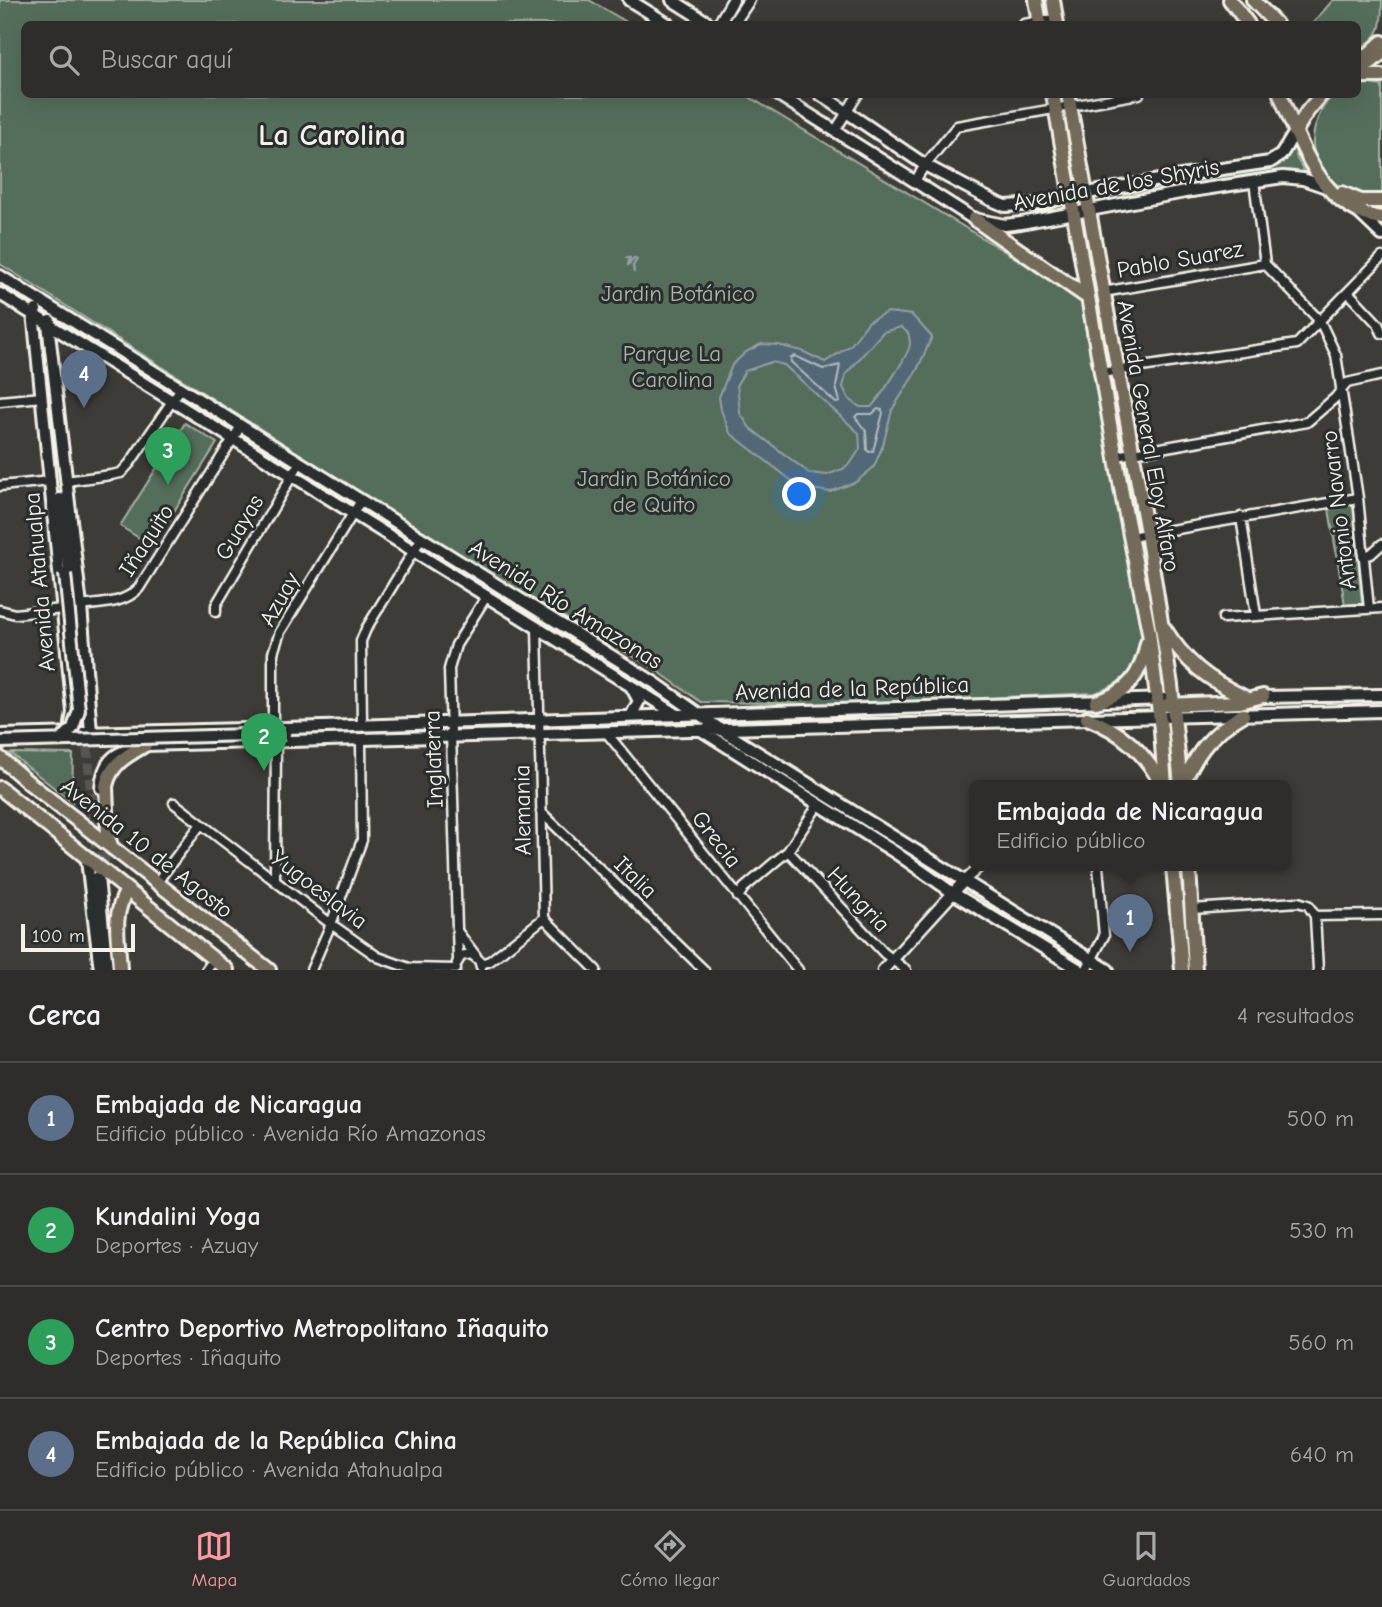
<!DOCTYPE html>
<html lang="es">
<head>
<meta charset="utf-8">
<style>
	body { margin:0; font-family:"Comic Neue",sans-serif; background:#363533; color:#f1f3f6 }
	.scale { position:absolute; left:21px; bottom:18px; width:114px; box-sizing:border-box; padding-left:7px; border:4px solid #f4f1e8; border-top:0; font-size:19px; line-height:24px; white-space:nowrap; color:#f4f1e8; -webkit-text-stroke:5px #2a2d2e; paint-order:stroke }
	.you { position:absolute; left:800px; top:495px; width:24px; height:24px; margin:-18px; border:5px solid #fff; border-radius:50%; background:#1a73e8; box-shadow:0 0 0 10px #1a73e833 }
	.badge { display:grid; place-items:center; width:46px; height:46px; border-radius:50%; background:#ff9aa2; color:#fff; font-size:23px; font-weight:700 }
	.pin { position:absolute; translate:-50% -58px; filter:drop-shadow(0 2px 4px #0008) }
	.pin::after { content:''; position:absolute; top:37px; width:24px; height:21px; background:inherit; clip-path:polygon(0 0,100% 0,50% 100%) }
	.popup { position:absolute; left:969px; top:780px; width:322px; height:91px; box-sizing:border-box; display:grid; place-content:center; border-radius:10px; background:#2e2d2b; filter:drop-shadow(0 2px 5px #0005); font-size:23px; white-space:nowrap; color:#a7a8a9 }
	.popup b { font-size:26px; color:#f1f3f6 }
	.popup::after { content:''; position:absolute; left:50%; top:100%; margin-left:-14px; border:14px solid transparent; border-top-color:#2e2d2b }
	.list { margin:0; padding:0; list-style:none }
	h2 { display:flex; justify-content:space-between; align-items:center; height:91px; margin:0; padding:0 28px; font-size:30px }
	h2 small { font-size:23px; font-weight:400; color:#a7a8a9 }
	.list li { display:grid; grid-template-columns:46px 1fr auto; gap:21px; align-items:center; box-sizing:border-box; height:112px; padding:0 28px; border-top:2px solid #494947 }
	.list b { display:block; font-size:26px; white-space:nowrap }
	.list p { margin:0; font-size:23px; white-space:nowrap; color:#a7a8a9 }
	.list em { font-size:23px; font-style:normal; color:#a7a8a9 }
	.icon { flex:none; width:38px; height:38px; fill:none; stroke:currentColor; stroke-width:2; stroke-linecap:round; stroke-linejoin:round }
	.map { position:relative; flex:none; width:1382px; height:970px; overflow:hidden }
	.search { position:absolute; background:#2e2d2b; box-shadow:0 7px 28px #0002; left:21px; right:21px; top:21px; height:77px; display:flex; align-items:center; gap:18px; box-sizing:border-box; padding:0 24px; border-radius:10px; color:#a7a8a9; font-size:26px }
	.sheet { height:539px; background:#2e2d2b }
	nav { display:flex; justify-content:space-around; align-items:center; box-sizing:border-box; height:98px; border-top:2px solid #494947; background:#2e2d2b; font-size:19px; color:#a7a8a9 }
	nav a { display:grid; justify-items:center; gap:4px }
	nav .on { color:#ff9aa2 }
	.map>svg:first-child { display:block }
	.green { fill:#556e5b; stroke:#a4b0a2; stroke-width:2 }
	.water { fill:#536777; stroke:#939ea4; stroke-width:2; fill-rule:evenodd }
	.lines { fill:none; stroke-linecap:round; stroke-linejoin:round }
	.shore { stroke:#b4babb; stroke-width:2 }
	.stream { stroke:#939ea4; stroke-width:2.5 }
	.secondary-tunnel { stroke:#595753; stroke-width:10; stroke-dasharray:10 5; stroke-linecap:butt }
	.minor-casing { stroke:#f4f1e8; stroke-width:13 }
	.tertiary-casing { stroke:#f4f1e8; stroke-width:15 }
	.secondary-casing { stroke:#f4f1e8; stroke-width:16 }
	.primary-casing { stroke:#f4f1e8; stroke-width:18 }
	.minor { stroke:#2a2d2e; stroke-width:8 }
	.tertiary { stroke:#2a2d2e; stroke-width:10 }
	.secondary { stroke:#2a2d2e; stroke-width:10 }
	.primary { stroke:#736b5a; stroke-width:12 }
	.secondary-bridge-casing { stroke:#f4f1e8; stroke-width:16; stroke-linecap:butt }
	.secondary-bridge { stroke:#2a2d2e; stroke-width:10 }
	.labels { text-anchor:middle; stroke-width:6; stroke-linejoin:round; paint-order:stroke }
	.street-label { font-size:23px; fill:#f4f1e8; stroke:#2a2d2e }
	.park-label { font-size:23px; fill:#acb6a9; stroke:#2a2d2e }
	.district-label { font-size:30px; font-weight:bold; fill:#f4f1e8; stroke:#2a2d2e }
</style>
</head>
<body>
<div class="map">
<svg width="1382" height="970" viewBox="0 0 1382 970">
	<rect width="100%" height="100%" fill="#3e3c39"/>
	<filter id="ink" filterUnits="userSpaceOnUse"><feTurbulence type="fractalNoise" baseFrequency=".0143" numOctaves="2"/><feDisplacementMap in="SourceGraphic" scale="14" xChannelSelector="R" yChannelSelector="G"/><feConvolveMatrix kernelMatrix="1 2 1 2 8 2 1 2 1" color-interpolation-filters="sRGB"/></filter>
	<g filter="url(#ink)">
		<!-- green -->
		<path class="green" d="M0 0H589L630 24H24V94L746 95 1080 297 1141 633C1142 666 1125 683 1095 693L841 704 701 702 653 668 498 579 429 536 0 264Z
			M1333 0H1382C1382 24 1382 39 1358 48V24H1312Z
			M1369 84 1382 86V194C1335 199 1298 163 1319 116 1322 109 1328 98 1336 95 1341 93 1351 95 1358 94V85Z
			M1294 146 1297 159 1307 176 1297 171 1283 170 1124 198V195L1272 166 1284 159Z
			M185 423 217 443 152 546 120 526Z
			M1353 504 1362 604 1345 605 1329 509Z
			M10 753 73 754 72 802Z"/>
		<!-- water -->
		<path class="water" d="M887 312 912 315 932 337 917 370 892 410 883 445 874 467 856 482 830 492 800 487 730 433 721 410 719 397 732 365 746 352 761 344 778 345 802 351 825 362 851 345 869 321ZM901 327 908 333C909 334 910 343 910 344 909 355 879 399 871 407H860L849 399 843 387 846 374 883 332ZM771 362 784 365 859 433 860 449 852 461 843 469 827 475 809 473 750 428 740 413 737 384 745 371Z"/>
		<g class="lines">
			<!-- shore -->
			<path class="shore" d="M795 356 823 369 840 365 836 387 840 402 836 403 791 362V358Z
				M878 409 882 410 883 413 873 451 869 452 867 450 866 431 855 417 858 414H872Z"/>
			<!-- stream -->
			<path class="stream" d="M626 258H630L628 265 634 258 637 259 633 266 634 272"/>
			<!-- secondary-tunnel -->
			<path class="secondary-tunnel" d="M86 733 98 870
				M103 838 106 884"/>
			<defs>
				<path id="minor" d="M1024 24 1056 19
					M835 131 858 94
					M915 181 925 165 957 126 1139 94
					M1254 181 1265 264 1320 321 1336 355 1358 498 1369 609
					M1103 292 1265 264
					M1348 292 1378 324 1382 333
					M1101 373 1297 344 1382 257
					M0 401 42 397
					M1116 456 1307 422 1335 398 1347 383 1382 375
					M66 481 111 475 121 473 130 463 181 388
					M0 486 51 481
					M1241 517 1256 615
					M1130 537 1358 498
					M1363 556 1371 554 1382 544
					M81 606C102 603 124 604 139 588L241 426
					M0 610 15 614 62 609
					M216 612V605L299 464
					M1223 618 1382 608
					M537 628 544 918 596 970
					M362 726 361 641 366 629 421 539
					M273 728V653L280 632 360 502
					M606 732 798 970
					M174 803 331 924 378 957 409 968 456 969
					M541 812 704 970
					M788 851 884 953 906 970
					M275 880 276 742
					M964 881 981 866
					M157 882 201 824
					M738 897 744 888 788 851 818 805
					M1192 909 1298 902 1308 905 1315 916 1318 970
					M1315 916 1382 915
					M457 931 476 956
					M458 960 449 669 456 645 486 597
					M457 963 461 956 471 954 479 960 481 967
					M481 964 490 961 544 918
					M206 970 214 959
					M311 970 331 924 362 840 361 739
					M1086 970 1104 936 1098 866"/>
				<path id="tertiary" d="M719 24 733 0
					M733 24 749 0
					M883 970 964 881"/>
				<path id="secondary" d="M629 0 668 24
					M672 0 710 24
					M777 94 974 219 1005 225 1021 223 1185 192 1283 177 1303 179 1329 188
					M820 94 925 165 991 200 1005 206 1039 204 1071 196 1208 171 1270 162 1281 155 1295 132
					M1359 213 1382 235
					M0 276 655 683 720 729 1108 970
					M0 294 676 714
					M36 310 33 315 34 322 73 712 71 724
					M50 321 48 324 81 606 91 732
					M60 499 71 583
					M1255 697 1382 695
					M631 716 639 701 632 688
					M701 730 896 853 953 893 1080 970
					M0 735 323 727 1166 699
					M101 788C103 757 118 751 145 745L1382 711
					M87 860 100 970
					M98 877 107 970"/>
				<path id="primary" d="M1036 0 1040 24
					M1053 0 1057 24
					M1230 0 1248 24
					M1253 0 1276 24
					M1358 59 1368 55 1382 42
					M1358 73 1382 53
					M1358 76H1382
					M1053 94 1124 505 1149 632 1161 730 1165 786
					M1068 94 1147 533 1171 685 1181 786
					M1280 94C1300 142 1322 211 1382 218
					M1295 132 1307 112 1322 94
					M1342 193 1361 201H1382
					M974 219 1087 297
					M1164 628C1186 663 1207 679 1244 697
					M1096 702C1128 693 1141 675 1147 643
					M1167 705 1240 702 1263 696
					M1087 718C1123 732 1144 752 1163 786
					M0 758 29 783 269 970
					M1182 785C1198 751 1210 734 1243 715
					M0 788 227 970
					M112 848 108 837 106 786C111 764 126 756 145 745
					M1173 866 1182 970
					M1189 866 1195 970
					M120 970C119 939 111 918 127 890"/>
			</defs>
			<!-- minor casing -->
			<use href="#minor" class="minor-casing"/>
			<!-- tertiary casing -->
			<use href="#tertiary" class="tertiary-casing"/>
			<!-- secondary casing -->
			<use href="#secondary" class="secondary-casing"/>
			<!-- primary casing -->
			<use href="#primary" class="primary-casing"/>
			<!-- minor -->
			<use href="#minor" class="minor"/>
			<!-- tertiary -->
			<use href="#tertiary" class="tertiary"/>
			<!-- secondary -->
			<use href="#secondary" class="secondary"/>
			<!-- primary -->
			<use href="#primary" class="primary"/>
			<defs>
				<path id="secondary-bridge" d="M60 741 73 728 79 710 65 574
					M0 742 285 734"/>
			</defs>
			<!-- secondary-bridge casing -->
			<use href="#secondary-bridge" class="secondary-bridge-casing"/>
			<!-- secondary-bridge -->
			<use href="#secondary-bridge" class="secondary-bridge"/>
		</g>
	</g>
	<g class="labels">
		<!-- street labels -->
		<g class="street-label">
			<text transform="translate(1116 184) rotate(-10)" y="8">Avenida de los Shyris</text>
			<text transform="translate(1180 259) rotate(-10)" y="8">Pablo Suarez</text>
			<text transform="translate(1149 436) rotate(80)" y="8">Avenida General Eloy Alfaro</text>
			<text transform="translate(1338 510) rotate(-97)" y="8">Antonio Navarro</text>
			<text transform="translate(239 527) rotate(-59)" y="8">Guayas</text>
			<text transform="translate(146 540) rotate(-57)" y="8">Iñaquito</text>
			<text transform="translate(39 582) rotate(-95)" y="8">Avenida Atahualpa</text>
			<text transform="translate(279 599) rotate(-61)" y="8">Azuay</text>
			<text transform="translate(566 604) rotate(32)" y="8">Avenida Río Amazonas</text>
			<text transform="translate(852 688) rotate(-2)" y="8">Avenida de la República</text>
			<text transform="translate(433 759) rotate(-92)" y="8">Inglaterra</text>
			<text transform="translate(522 810) rotate(-91)" y="8">Alemania</text>
			<text transform="translate(717 839) rotate(52)" y="8">Grecia</text>
			<text transform="translate(147 848) rotate(38)" y="8">Avenida 10 de Agosto</text>
			<text transform="translate(636 877) rotate(44)" y="8">Italia</text>
			<text transform="translate(319 889) rotate(37)" y="8">Yugoeslavia</text>
			<text transform="translate(859 899) rotate(47)" y="8">Hungria</text>
		</g>
		<!-- park labels -->
		<g class="park-label">
			<text x="678" y="301">Jardin Botánico</text>
			<text x="672" y="361">Parque La<tspan x="672" dy="26">Carolina</tspan></text>
			<text x="654" y="486">Jardin Botánico<tspan x="654" dy="26">de Quito</tspan></text>
		</g>
		<!-- district labels -->
		<g class="district-label">
			<text x="332" y="145">La Carolina</text>
		</g>
	</g>
</svg>
<div class="scale">100 m</div>
<div class="you"></div>
<div class="pin badge" style="left:1130px;top:952px;background:#5c6f8a">1</div>
<div class="popup"><b>Embajada de Nicaragua</b>Edificio público</div>
<div class="pin badge" style="left:264px;top:771px;background:#2e9e5b">2</div>
<div class="pin badge" style="left:168px;top:485px;background:#2e9e5b">3</div>
<div class="pin badge" style="left:84px;top:408px;background:#5c6f8a">4</div>
<div class="search"><svg class="icon" aria-label="search" viewBox="0 0 24 24"><circle cx="10" cy="10" r="6"/><path d="M15 15l6 6"/></svg>Buscar aquí</div>
</div>
<section class="sheet">
<h2>Cerca<small>4 resultados</small></h2>
<ul class="list">
<li><span class="badge" style="background:#5c6f8a">1</span><div><b>Embajada de Nicaragua</b><p>Edificio público · Avenida Río Amazonas</p></div><em>500 m</em></li>
<li><span class="badge" style="background:#2e9e5b">2</span><div><b>Kundalini Yoga</b><p>Deportes · Azuay</p></div><em>530 m</em></li>
<li><span class="badge" style="background:#2e9e5b">3</span><div><b>Centro Deportivo Metropolitano Iñaquito</b><p>Deportes · Iñaquito</p></div><em>560 m</em></li>
<li><span class="badge" style="background:#5c6f8a">4</span><div><b>Embajada de la República China</b><p>Edificio público · Avenida Atahualpa</p></div><em>640 m</em></li>
</ul>
</section>
<nav>
<a class="on"><svg class="icon" aria-label="map" viewBox="0 0 24 24"><path d="M3 6l6-2 6 2 6-2v14l-6 2-6-2-6 2zM9 4v14M15 6v14"/></svg>Mapa</a>
<a><svg class="icon" aria-label="directions" viewBox="0 0 24 24"><path d="M12 3l9 9-9 9-9-9zM9 14v-3h6M13 9l2 2-2 2"/></svg>Cómo llegar</a>
<a><svg class="icon" aria-label="saved" viewBox="0 0 24 24"><path d="M7 4h10v16l-5-4-5 4z"/></svg>Guardados</a>
</nav>
</body>
</html>
